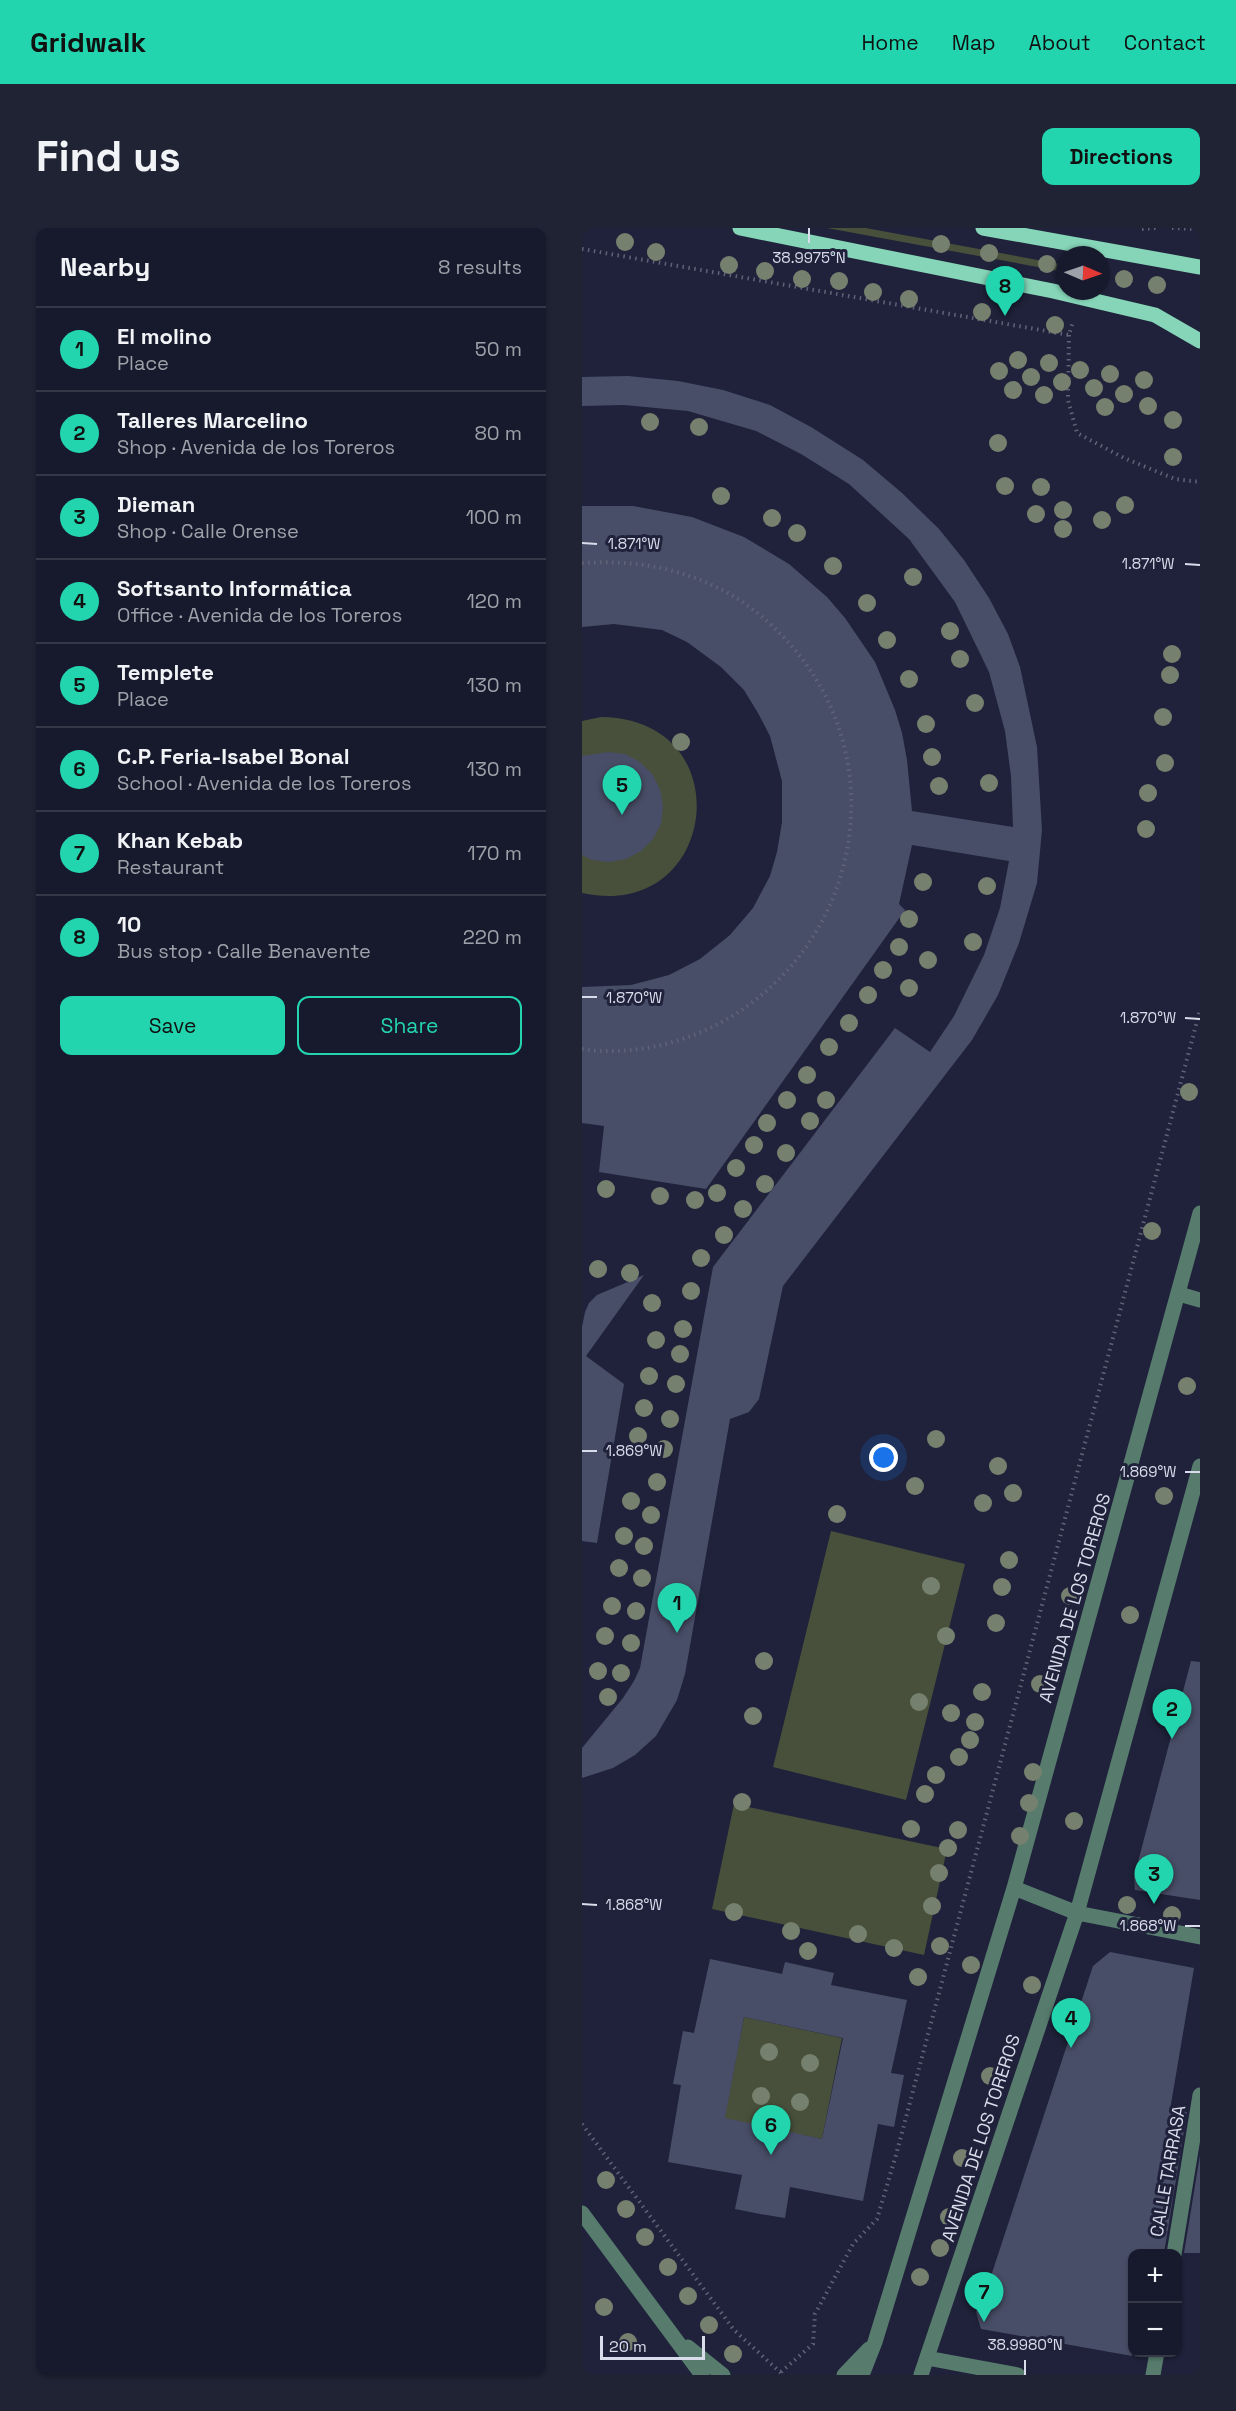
<!DOCTYPE html>
<html lang="en">
<head>
<meta charset="utf-8">
<style>
	body { margin:0; font-family:"Space Grotesk",sans-serif; background:#202334; color:#f1f3f6 }
	.controls { position:absolute; right:18px; bottom:18px; display:grid; overflow:hidden; border-radius:12px; box-shadow:0 2px 4px #0004 }
	.controls button { width:54px; height:54px; display:grid; place-items:center; padding:0; border:0; border-bottom:2px solid #363848; background:#171a2c; color:#f1f3f6; font:30px sans-serif }
	.compass { position:absolute; left:474px; top:18px; width:54px; height:54px; border-radius:50%; background:#171a2c; box-shadow:0 2px 4px #0004; rotate:92deg }
	.scale { position:absolute; left:18px; bottom:15px; width:105px; box-sizing:border-box; padding-left:6px; border:3px solid #d8dceb; border-top:0; font-size:16px; line-height:21px; white-space:nowrap; color:#d8dceb; -webkit-text-stroke:4px #1f223a; paint-order:stroke }
	.you { position:absolute; left:302px; top:1230px; width:21px; height:21px; margin:-15px; border:4px solid #fff; border-radius:50%; background:#1a73e8; box-shadow:0 0 0 9px #1a73e833 }
	.badge { display:grid; place-items:center; width:39px; height:39px; border-radius:50%; background:#23d5af; color:#111; font-size:20px; font-weight:700 }
	.pin { position:absolute; translate:-50% -50px; filter:drop-shadow(0 2px 3px #0008) }
	.pin::after { content:''; position:absolute; top:32px; width:21px; height:18px; background:inherit; clip-path:polygon(0 0,100% 0,50% 100%) }
	.list { margin:0; padding:0; list-style:none }
	h2 { display:flex; justify-content:space-between; align-items:center; height:78px; margin:0; padding:0 24px; font-size:26px }
	h2 small { font-size:20px; font-weight:400; color:#9ea1a9 }
	.list li { display:grid; grid-template-columns:39px 1fr auto; gap:18px; align-items:center; box-sizing:border-box; height:84px; padding:0 24px; border-top:2px solid #363848 }
	.list b { display:block; font-size:22px; white-space:nowrap }
	.list p { margin:0; font-size:20px; white-space:nowrap; color:#9ea1a9 }
	.list em { font-size:20px; font-style:normal; color:#9ea1a9 }
	.actions { display:flex; gap:12px; padding:18px 24px }
	.actions a { flex:1; padding:14px 0; border:2px solid #23d5af; border-radius:12px; text-align:center; font-size:21px; color:#23d5af }
	.actions .main { background:#23d5af; color:#111 }
	.map { position:relative; flex:none; width:618px; height:2147px; overflow:hidden; border-radius:12px }
	header { display:flex; align-items:center; gap:36px; box-sizing:border-box; height:84px; padding:0 30px; background:#23d5af; color:#111 }
	header strong { font-size:28px }
	nav { display:flex; gap:33px; margin-inline-start:auto; font-size:21px }
	.intro { display:flex; align-items:center; justify-content:space-between; box-sizing:border-box; height:144px; padding:0 36px }
	h1 { margin:0; font-size:42px }
	.button { padding:15px 27px; border-radius:12px; background:#23d5af; color:#111; font-size:21px; font-weight:700 }
	main { display:flex; gap:36px; padding:0 36px }
	aside { flex:1; background:#171a2c; border-radius:12px; box-shadow:0 2px 4px #0004 }
	.map>svg:first-child { display:block }
	.green { fill:#484f3b }
	.building { fill:#494e68; fill-rule:evenodd }
	.lines { fill:none; stroke-linecap:round; stroke-linejoin:round }
	.path { stroke:#606378; stroke-width:4; stroke-dasharray:1.5 4.5; stroke-linecap:butt }
	.minor { stroke:#577c6e; stroke-width:15 }
	.major { stroke:#86d5b8; stroke-width:15 }
	.tree { fill:#75816e }
	.ticks { fill:none; stroke:#d8dceb; stroke-width:2 }
	.labels { text-anchor:middle; stroke-width:6; stroke-linejoin:round; paint-order:stroke }
	.street-label { font-size:18px; fill:#d8dceb; stroke:#1f223a }
	.ticks-label { font-size:15px; text-anchor:middle; fill:#d8dceb; stroke:#1f223a; stroke-width:6; stroke-linejoin:round; paint-order:stroke }
</style>
</head>
<body>
<header>
<strong>Gridwalk</strong>
<nav><a>Home</a><a>Map</a><a>About</a><a>Contact</a></nav>
</header>
<div class="intro"><h1>Find us</h1><a class="button">Directions</a></div>
<main>
<aside>
<h2>Nearby<small>8 results</small></h2>
<ul class="list">
<li><span class="badge">1</span><div><b>El molino</b><p>Place</p></div><em>50 m</em></li>
<li><span class="badge">2</span><div><b>Talleres Marcelino</b><p>Shop · Avenida de los Toreros</p></div><em>80 m</em></li>
<li><span class="badge">3</span><div><b>Dieman</b><p>Shop · Calle Orense</p></div><em>100 m</em></li>
<li><span class="badge">4</span><div><b>Softsanto Informática</b><p>Office · Avenida de los Toreros</p></div><em>120 m</em></li>
<li><span class="badge">5</span><div><b>Templete</b><p>Place</p></div><em>130 m</em></li>
<li><span class="badge">6</span><div><b>C.P. Feria-Isabel Bonal</b><p>School · Avenida de los Toreros</p></div><em>130 m</em></li>
<li><span class="badge">7</span><div><b>Khan Kebab</b><p>Restaurant</p></div><em>170 m</em></li>
<li><span class="badge">8</span><div><b>10</b><p>Bus stop · Calle Benavente</p></div><em>220 m</em></li>
</ul>
<div class="actions"><a class="main">Save</a><a>Share</a></div>
</aside>
<div class="map">
<svg width="618" height="2147" viewBox="0 0 618 2147">
	<rect width="100%" height="100%" fill="#1f223a"/>
	<!-- green -->
	<path class="green" d="M245 0H284L483 37V44Z
		M19 489C161 490 137 695 0 665V493Z
		M249 1303 383 1336 324 1572 191 1539Z
		M152 1576 365 1621 342 1727 130 1681Z
		M162 1789 260 1810 240 1911 142 1892Z"/>
	<!-- building -->
	<path class="building" d="M46 148 96 153 141 162 188 177 229 199 281 232 320 265 357 301 382 332 407 370 426 406 438 439 455 519 460 602 455 655 437 715 416 767 390 812 201 1058 177 1171 167 1184 148 1191 103 1446 95 1472 74 1508 53 1527 31 1540 0 1550V1520L41 1470 52 1453 58 1440 131 1039 313 800 348 824 372 788 402 727 418 680 427 633 330 617 317 676 323 682 124 961 17 944 22 898 0 895V759L49 757 87 747 118 731 148 707 171 680 188 648 195 624 200 594V553L188 508 176 485 162 462 139 439 105 414 80 402 32 396 0 399V278H51L110 289 162 309 207 336 245 369 263 390 293 434 313 482 320 505 325 532 330 583 431 599 429 548 423 503 407 444 373 374 327 311 267 256 219 226 174 203 106 183 42 177 0 178V149Z
		M26 524 43 526 58 534 70 546 78 561 81 578 79 596 71 611 59 623 44 631 27 634 10 632 0 627V528Z
		M62 1047 4 1128 42 1156 15 1315 0 1313V1099L3 1084 7 1075 15 1067Z
		M609 1433 618 1434V1672L553 1662 552 1649Z
		M528 1724 612 1740 588 1882 605 1884 582 2025H550V2128L399 2101 394 2084 408 2051 511 1738Z
		M128 1731 200 1746 203 1734 252 1745 249 1757 325 1772 309 1845 322 1847 312 1899 296 1896 281 1973 208 1959 203 1990 178 1986 153 1981 160 1947 86 1934 99 1857 91 1856 101 1803 112 1805ZM162 1789 261 1810 240 1911 143 1890Z
		M618 1927V2025H602Z"/>
	<g class="lines">
		<!-- path -->
		<path class="path" d="M590 0 618 1
			M560 1 575 0
			M0 21 487 107 491 93
			M487 107 486 172 495 205 542 230 593 251 618 254
			M0 335C46 332 90 338 132 358 161 371 186 392 207 415 315 535 277 722 136 796 96 817 45 828 0 821
			M0 1896 152 2102 199 2145
			M199 2144 231 2116 233 2086 271 2016 295 1991 314 1927 618 782"/>
		<!-- minor -->
		<path class="minor" d="M597 1066 618 1072
			M432 1660 495 1685 618 1709
			M0 1985 120 2147
			M592 2026 618 1867
			M106 2119 141 2147
			M345 2130 436 2147
			M262 2147 287 2121
			M280 2147 293 2114 432 1660 618 985
			M339 2147 495 1685 618 1238
			M571 2147 575 2124"/>
		<!-- major -->
		<path class="major" d="M158 0 471 63 573 87 618 113
			M401 0 618 39"/>
	</g>
	<!-- trees -->
	<g class="tree">
		<circle cx="43" cy="14" r="9"/>
		<circle cx="359" cy="16" r="9"/>
		<circle cx="74" cy="24" r="9"/>
		<circle cx="407" cy="25" r="9"/>
		<circle cx="465" cy="36" r="9"/>
		<circle cx="147" cy="37" r="9"/>
		<circle cx="183" cy="43" r="9"/>
		<circle cx="220" cy="51" r="9"/>
		<circle cx="542" cy="51" r="9"/>
		<circle cx="257" cy="53" r="9"/>
		<circle cx="575" cy="57" r="9"/>
		<circle cx="291" cy="64" r="9"/>
		<circle cx="327" cy="71" r="9"/>
		<circle cx="400" cy="84" r="9"/>
		<circle cx="473" cy="97" r="9"/>
		<circle cx="436" cy="132" r="9"/>
		<circle cx="467" cy="135" r="9"/>
		<circle cx="498" cy="142" r="9"/>
		<circle cx="417" cy="143" r="9"/>
		<circle cx="528" cy="146" r="9"/>
		<circle cx="449" cy="149" r="9"/>
		<circle cx="562" cy="152" r="9"/>
		<circle cx="480" cy="154" r="9"/>
		<circle cx="512" cy="160" r="9"/>
		<circle cx="431" cy="162" r="9"/>
		<circle cx="542" cy="166" r="9"/>
		<circle cx="462" cy="167" r="9"/>
		<circle cx="566" cy="178" r="9"/>
		<circle cx="523" cy="179" r="9"/>
		<circle cx="591" cy="192" r="9"/>
		<circle cx="68" cy="194" r="9"/>
		<circle cx="117" cy="199" r="9"/>
		<circle cx="416" cy="215" r="9"/>
		<circle cx="591" cy="229" r="9"/>
		<circle cx="423" cy="258" r="9"/>
		<circle cx="459" cy="259" r="9"/>
		<circle cx="139" cy="268" r="9"/>
		<circle cx="543" cy="277" r="9"/>
		<circle cx="481" cy="282" r="9"/>
		<circle cx="454" cy="286" r="9"/>
		<circle cx="190" cy="290" r="9"/>
		<circle cx="520" cy="292" r="9"/>
		<circle cx="481" cy="301" r="9"/>
		<circle cx="215" cy="305" r="9"/>
		<circle cx="251" cy="338" r="9"/>
		<circle cx="331" cy="349" r="9"/>
		<circle cx="285" cy="375" r="9"/>
		<circle cx="368" cy="403" r="9"/>
		<circle cx="305" cy="412" r="9"/>
		<circle cx="590" cy="426" r="9"/>
		<circle cx="378" cy="431" r="9"/>
		<circle cx="588" cy="447" r="9"/>
		<circle cx="327" cy="451" r="9"/>
		<circle cx="393" cy="475" r="9"/>
		<circle cx="581" cy="489" r="9"/>
		<circle cx="344" cy="496" r="9"/>
		<circle cx="99" cy="514" r="9"/>
		<circle cx="350" cy="529" r="9"/>
		<circle cx="583" cy="535" r="9"/>
		<circle cx="407" cy="555" r="9"/>
		<circle cx="357" cy="558" r="9"/>
		<circle cx="566" cy="565" r="9"/>
		<circle cx="564" cy="601" r="9"/>
		<circle cx="341" cy="654" r="9"/>
		<circle cx="405" cy="658" r="9"/>
		<circle cx="327" cy="691" r="9"/>
		<circle cx="391" cy="714" r="9"/>
		<circle cx="317" cy="719" r="9"/>
		<circle cx="346" cy="732" r="9"/>
		<circle cx="301" cy="742" r="9"/>
		<circle cx="327" cy="760" r="9"/>
		<circle cx="286" cy="767" r="9"/>
		<circle cx="267" cy="795" r="9"/>
		<circle cx="247" cy="819" r="9"/>
		<circle cx="225" cy="847" r="9"/>
		<circle cx="607" cy="864" r="9"/>
		<circle cx="205" cy="872" r="9"/>
		<circle cx="244" cy="872" r="9"/>
		<circle cx="228" cy="893" r="9"/>
		<circle cx="185" cy="895" r="9"/>
		<circle cx="172" cy="917" r="9"/>
		<circle cx="204" cy="925" r="9"/>
		<circle cx="154" cy="940" r="9"/>
		<circle cx="183" cy="956" r="9"/>
		<circle cx="24" cy="961" r="9"/>
		<circle cx="135" cy="965" r="9"/>
		<circle cx="78" cy="968" r="9"/>
		<circle cx="113" cy="972" r="9"/>
		<circle cx="161" cy="981" r="9"/>
		<circle cx="570" cy="1003" r="9"/>
		<circle cx="142" cy="1007" r="9"/>
		<circle cx="119" cy="1030" r="9"/>
		<circle cx="16" cy="1041" r="9"/>
		<circle cx="48" cy="1045" r="9"/>
		<circle cx="109" cy="1063" r="9"/>
		<circle cx="70" cy="1075" r="9"/>
		<circle cx="101" cy="1101" r="9"/>
		<circle cx="74" cy="1112" r="9"/>
		<circle cx="98" cy="1126" r="9"/>
		<circle cx="67" cy="1148" r="9"/>
		<circle cx="94" cy="1156" r="9"/>
		<circle cx="605" cy="1158" r="9"/>
		<circle cx="62" cy="1180" r="9"/>
		<circle cx="88" cy="1191" r="9"/>
		<circle cx="56" cy="1208" r="9"/>
		<circle cx="354" cy="1211" r="9"/>
		<circle cx="82" cy="1221" r="9"/>
		<circle cx="416" cy="1238" r="9"/>
		<circle cx="75" cy="1254" r="9"/>
		<circle cx="333" cy="1258" r="9"/>
		<circle cx="431" cy="1265" r="9"/>
		<circle cx="582" cy="1268" r="9"/>
		<circle cx="49" cy="1273" r="9"/>
		<circle cx="401" cy="1275" r="9"/>
		<circle cx="255" cy="1286" r="9"/>
		<circle cx="69" cy="1287" r="9"/>
		<circle cx="42" cy="1308" r="9"/>
		<circle cx="62" cy="1318" r="9"/>
		<circle cx="427" cy="1332" r="9"/>
		<circle cx="37" cy="1340" r="9"/>
		<circle cx="60" cy="1350" r="9"/>
		<circle cx="349" cy="1358" r="9"/>
		<circle cx="420" cy="1359" r="9"/>
		<circle cx="488" cy="1368" r="9"/>
		<circle cx="30" cy="1378" r="9"/>
		<circle cx="54" cy="1383" r="9"/>
		<circle cx="548" cy="1387" r="9"/>
		<circle cx="414" cy="1395" r="9"/>
		<circle cx="23" cy="1408" r="9"/>
		<circle cx="364" cy="1408" r="9"/>
		<circle cx="49" cy="1415" r="9"/>
		<circle cx="182" cy="1433" r="9"/>
		<circle cx="16" cy="1443" r="9"/>
		<circle cx="39" cy="1445" r="9"/>
		<circle cx="458" cy="1456" r="9"/>
		<circle cx="400" cy="1464" r="9"/>
		<circle cx="26" cy="1469" r="9"/>
		<circle cx="337" cy="1474" r="9"/>
		<circle cx="369" cy="1485" r="9"/>
		<circle cx="171" cy="1488" r="9"/>
		<circle cx="393" cy="1494" r="9"/>
		<circle cx="388" cy="1512" r="9"/>
		<circle cx="377" cy="1529" r="9"/>
		<circle cx="451" cy="1544" r="9"/>
		<circle cx="354" cy="1547" r="9"/>
		<circle cx="343" cy="1566" r="9"/>
		<circle cx="160" cy="1574" r="9"/>
		<circle cx="447" cy="1575" r="9"/>
		<circle cx="492" cy="1593" r="9"/>
		<circle cx="329" cy="1601" r="9"/>
		<circle cx="376" cy="1602" r="9"/>
		<circle cx="438" cy="1608" r="9"/>
		<circle cx="366" cy="1620" r="9"/>
		<circle cx="357" cy="1645" r="9"/>
		<circle cx="545" cy="1677" r="9"/>
		<circle cx="350" cy="1678" r="9"/>
		<circle cx="152" cy="1684" r="9"/>
		<circle cx="590" cy="1687" r="9"/>
		<circle cx="209" cy="1703" r="9"/>
		<circle cx="276" cy="1706" r="9"/>
		<circle cx="358" cy="1718" r="9"/>
		<circle cx="312" cy="1720" r="9"/>
		<circle cx="226" cy="1723" r="9"/>
		<circle cx="389" cy="1737" r="9"/>
		<circle cx="336" cy="1749" r="9"/>
		<circle cx="450" cy="1757" r="9"/>
		<circle cx="187" cy="1824" r="9"/>
		<circle cx="228" cy="1835" r="9"/>
		<circle cx="408" cy="1848" r="9"/>
		<circle cx="179" cy="1868" r="9"/>
		<circle cx="218" cy="1874" r="9"/>
		<circle cx="380" cy="1930" r="9"/>
		<circle cx="24" cy="1952" r="9"/>
		<circle cx="44" cy="1981" r="9"/>
		<circle cx="367" cy="1989" r="9"/>
		<circle cx="63" cy="2009" r="9"/>
		<circle cx="358" cy="2020" r="9"/>
		<circle cx="86" cy="2039" r="9"/>
		<circle cx="338" cy="2049" r="9"/>
		<circle cx="106" cy="2068" r="9"/>
		<circle cx="22" cy="2079" r="9"/>
		<circle cx="127" cy="2097" r="9"/>
		<circle cx="46" cy="2114" r="9"/>
		<circle cx="151" cy="2126" r="9"/>
	</g>
	<!-- ticks -->
	<path class="ticks" d="M227 15V0M0 315 15 316M603 336 618 337M0 769H15M603 790 618 791M0 1223H15M603 1244H618M0 1676 15 1677M603 1698H618M443 2147V2132"/>
	<g class="labels">
		<!-- street labels -->
		<g class="street-label">
			<text transform="translate(493 1370) rotate(-74)" y="6">AVENIDA DE LOS TOREROS</text>
			<text transform="translate(399 1910) rotate(-72)" y="6">AVENIDA DE LOS TOREROS</text>
			<text transform="translate(586 1943) rotate(-80)" y="6">CALLE TARRASA</text>
		</g>
	</g>
	<g class="ticks-label">
		<text x="227" y="35">38.9975°N</text>
		<text x="52" y="321">1.871°W</text>
		<text x="566" y="341">1.871°W</text>
		<text x="52" y="775">1.870°W</text>
		<text x="566" y="795">1.870°W</text>
		<text x="52" y="1228">1.869°W</text>
		<text x="566" y="1249">1.869°W</text>
		<text x="52" y="1682">1.868°W</text>
		<text x="566" y="1703">1.868°W</text>
		<text x="443" y="2122">38.9980°N</text>
	</g>
</svg>
<div class="controls">
<button>+</button>
<button>−</button>
</div>
<svg class="compass" viewBox="-18 -18 36 36"><path d="M0-13l5 13h-10z" fill="#e53935"/><path d="M0 13l5-13h-10z" fill="#9ea1a9"/></svg>
<div class="scale">20 m</div>
<div class="you"></div>
<div class="pin badge" style="left:95px;top:1405px">1</div>
<div class="pin badge" style="left:590px;top:1511px">2</div>
<div class="pin badge" style="left:572px;top:1676px">3</div>
<div class="pin badge" style="left:489px;top:1820px">4</div>
<div class="pin badge" style="left:40px;top:587px">5</div>
<div class="pin badge" style="left:189px;top:1927px">6</div>
<div class="pin badge" style="left:402px;top:2094px">7</div>
<div class="pin badge" style="left:423px;top:88px">8</div>
</div>
</main>
</body>
</html>
